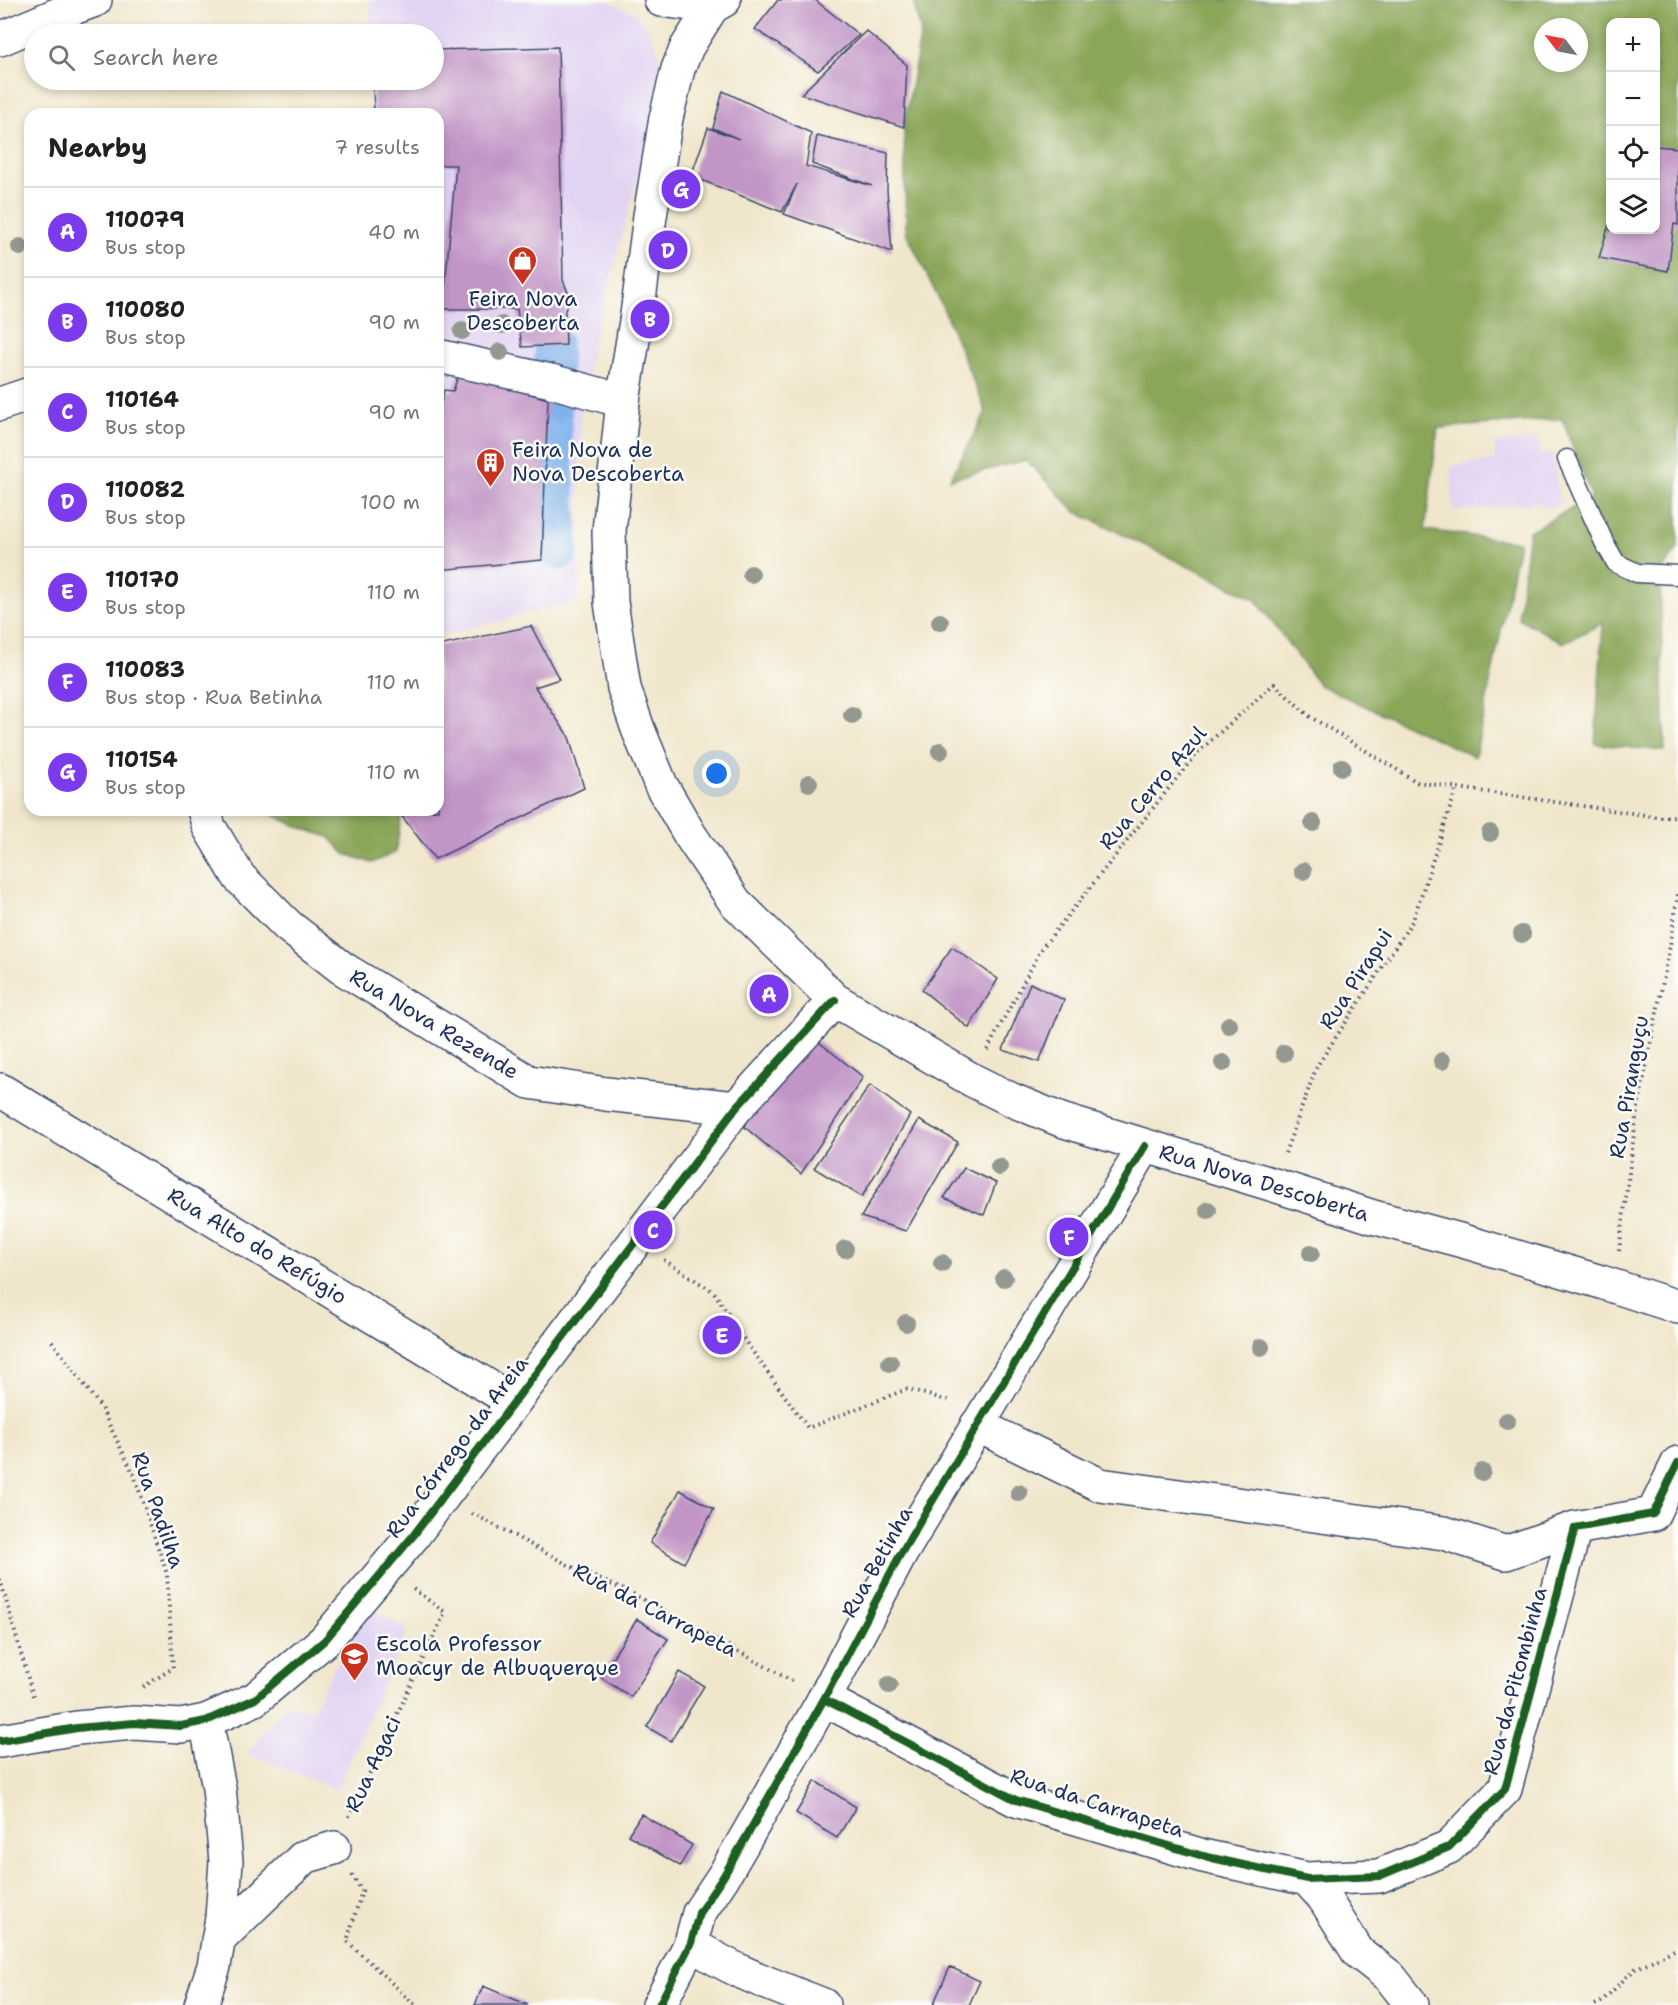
<!DOCTYPE html>
<html lang="en">
<head>
<meta charset="utf-8">
<style>
	body { margin:0; font-family:"Shantell Sans",sans-serif; background:#f6f6f6; color:#202124 }
	.controls { position:absolute; right:18px; top:18px; display:grid; overflow:hidden; border-radius:12px; box-shadow:0 3px 9px #0003 }
	.controls button { width:54px; height:54px; display:grid; place-items:center; padding:0; border:0; border-bottom:2px solid #e0e0e0; background:#fff; color:#202124; font:30px sans-serif }
	.compass { position:absolute; left:1534px; top:18px; width:54px; height:54px; border-radius:50%; background:#fff; box-shadow:0 3px 9px #0003; rotate:302deg }
	.you { position:absolute; left:717px; top:774px; width:21px; height:21px; margin:-15px; border:4px solid #fff; border-radius:50%; background:#1a73e8; box-shadow:0 0 0 9px #1a73e833 }
	.badge { display:grid; place-items:center; width:39px; height:39px; border-radius:50%; background:#7c3aed; color:#fff; font-size:20px; font-weight:700 }
	.pin { position:absolute; translate:-50% -50%; border:3px solid #fff; box-shadow:0 2px 6px #0006 }
	.list { margin:0; padding:0; list-style:none }
	h2 { display:flex; justify-content:space-between; align-items:center; height:78px; margin:0; padding:0 24px; font-size:26px }
	h2 small { font-size:20px; font-weight:400; color:#757577 }
	.list li { display:grid; grid-template-columns:39px 1fr auto; gap:18px; align-items:center; box-sizing:border-box; height:90px; padding:0 24px; border-top:2px solid #e0e0e0 }
	.list b { display:block; font-size:22px; white-space:nowrap }
	.list p { margin:0; font-size:20px; white-space:nowrap; color:#757577 }
	.list em { font-size:20px; font-style:normal; color:#757577 }
	.icon { flex:none; width:33px; height:33px; fill:none; stroke:currentColor; stroke-width:2; stroke-linecap:round; stroke-linejoin:round }
	.map { position:relative; flex:none; width:1678px; height:2005px; overflow:hidden }
	.search { position:absolute; background:#fff; box-shadow:0 3px 9px #0003; left:24px; top:24px; width:420px; height:66px; display:flex; align-items:center; gap:15px; box-sizing:border-box; padding:0 21px; border-radius:33px; color:#757577; font-size:22px }
	.panel { position:absolute; background:#fff; box-shadow:0 3px 9px #0003; left:24px; top:108px; width:420px; height:708px; border-radius:18px }
	.map>svg:first-child { display:block }
	.built { fill:#e1d4f3 }
	.forest { fill:#8aa659; stroke:#526a5c; stroke-width:1.5; fill-rule:evenodd }
	.lines { fill:none; stroke-linecap:round; stroke-linejoin:round }
	.canal { stroke:#7eb1eb; stroke-width:38 }
	.building { fill:#c195c6 }
	.lane-casing { stroke:#3b4a6e; stroke-width:21 }
	.street-casing { stroke:#3b4a6e; stroke-width:36 }
	.secondary-casing { stroke:#3b4a6e; stroke-width:36 }
	.path { stroke:#3b4a6e; stroke-width:4; stroke-dasharray:1.5 4.5; stroke-linecap:butt }
	.lane { stroke:#fff; stroke-width:18 }
	.street { stroke:#fff; stroke-width:33 }
	.secondary { stroke:#fff; stroke-width:33 }
	.cycleway-casing { stroke:#fdfcf7; stroke-width:11 }
	.cycleway { stroke:#1b5e20; stroke-width:8 }
	.tree { fill:#939990 }
	.labels { text-anchor:middle; stroke-width:5; stroke-linejoin:round; paint-order:stroke }
	.poi-label { font-size:21px; fill:#1b2f5e; stroke:#fdfcf7; text-anchor:start }
	.street-label { font-size:21px; fill:#1b2f5e; stroke:#fdfcf7 }
</style>
</head>
<body>
<div class="map">
<svg width="1678" height="2005" viewBox="0 0 1678 2005">
	<rect width="100%" height="100%" fill="#fdfcf7"/>
	<filter id="ink" filterUnits="userSpaceOnUse"><feTurbulence type="fractalNoise" baseFrequency=".0167" numOctaves="2"/><feDisplacementMap in="SourceGraphic" scale="12" xChannelSelector="R" yChannelSelector="G"/><feConvolveMatrix kernelMatrix="1 2 1 2 8 2 1 2 1" color-interpolation-filters="sRGB"/></filter>
	<filter id="wash" filterUnits="userSpaceOnUse"><feTurbulence type="fractalNoise" baseFrequency=".008" numOctaves="4" result="noise"/><feDisplacementMap in="SourceGraphic" scale="24" xChannelSelector="R" yChannelSelector="G"/><feGaussianBlur stdDeviation="1.35" result="paint"/><feColorMatrix in="noise" values="0 0 0 0 0 0 0 0 0 0 0 0 0 0 0 0 0 1.4 0 .05"/><feComposite in="paint" operator="in"/></filter>
	<g filter="url(#wash)">
		<rect width="100%" height="100%" fill="#f0e6cb"/>
		<!-- built -->
		<path class="built" d="M370 0H605L636 14 651 33 662 65 657 104 593 344 581 407 579 499V601L438 636V114H370V80H434V34H370Z
			M1538 439 1539 454 1553 453 1559 506 1544 508 1543 502 1453 511 1451 466 1495 461V443Z
			M371 1610 408 1629 337 1790 247 1753 286 1705 312 1711 338 1660Z"/>
		<!-- forest -->
		<path class="forest" d="M913 0H1678V548L1660 574 1665 751 1595 744 1603 623 1563 643 1518 618 1529 531 1592 498 1562 419 1438 428 1425 530 1519 542 1475 757 1319 685 1255 599 1076 512 1026 460 950 479 986 412 944 310 906 232 904 127 921 32ZM1610 22H1656V230H1610ZM1543 27H1579V63H1543Z
			M262 810H402L396 852 372 863 345 854 329 837 304 829Z"/>
		<g class="lines">
			<!-- canal -->
			<path class="canal" d="M553 345V447L560 551"/>
		</g>
		<g id="blocks">
			<!-- building -->
			<path class="building" d="M778 0H815L859 35 818 71 755 29Z
				M866 31 907 65 904 127 801 94Z
				M558 47 563 280 571 300 565 310 566 345 522 347 517 309H443L456 165H438V114H374L373 84H398V80H434V50Z
				M723 91 811 133 806 166 872 186 812 164 817 136 888 153 887 190 892 252 784 214 797 184 782 212 691 176 708 128 739 139 713 128Z
				M1656 146 1678 148V225L1674 224 1668 271 1599 258 1610 221V230H1656Z
				M459 374 548 399 542 560 438 570V415L444 390 453 391Z
				M531 626 559 679 535 687 569 737 584 788 435 859 401 815 402 810H438V646Z
				M952 947 998 979 969 1028 922 990Z
				M1030 983 1064 1000 1039 1062 1003 1050Z
				M810 1035 863 1077 801 1174 741 1124Z
				M870 1085 910 1115 862 1197 814 1168Z
				M919 1120 958 1142 906 1231 861 1217Z
				M964 1168 996 1183 984 1215 944 1198Z
				M680 1490 714 1509 684 1563 650 1543Z
				M637 1619 668 1639 631 1697 600 1677Z
				M679 1672 704 1686 671 1741 647 1727Z
				M815 1781 856 1807 837 1838 796 1813Z
				M641 1814 692 1845 680 1866 628 1835Z
				M950 1967 980 1981 969 2005H933Z
				M483 1986 528 2005H475Z"/>
		</g>
	</g>
	<g filter="url(#ink)">
		<use href="#blocks" fill-opacity="0" stroke="#3b4a6e" stroke-width="1.5"/>
		<g class="lines">
			<defs>
				<path id="lane" d="M1567 459 1604 542 1616 563 1637 573 1678 575"/>
				<path id="street" d="M438 356 551 381 623 401
					M0 404 30 394
					M204 810 209 827 239 877 288 926 342 968 529 1082 606 1094 736 1108
					M0 1090 514 1402
					M977 1425 1100 1485 1444 1533 1506 1553 1575 1528
					M824 1699 1016 1800 1203 1856 1307 1879 1379 1876 1449 1847 1505 1789 1575 1528 1653 1514 1678 1463
					M1307 1879 1324 1898 1358 1952 1390 1977 1412 2005
					M218 1940 304 1857 334 1848
					M201 2005 214 1966 222 1918 226 1861 219 1788 206 1721
					M659 2005 691 1943"/>
				<path id="secondary" d="M661 0 712 7 724 0
					M712 7 687 47 678 69 666 118 650 216 637 315 623 401 609 531 611 602 624 688 638 729 661 785 690 835 735 902 835 1000 972 1080 1012 1100 1061 1120 1274 1185 1373 1217 1463 1241 1601 1282 1678 1307
					M0 39 73 8 95 0
					M0 1741 77 1728 134 1723 181 1726 206 1721 255 1699 325 1640 413 1536 736 1108 835 1000
					M823 2005C778 1987 730 1971 691 1943L699 1913 723 1877 748 1834 824 1699 900 1555 1145 1146"/>
			</defs>
			<!-- lane casing -->
			<use href="#lane" class="lane-casing"/>
			<!-- street casing -->
			<use href="#street" class="street-casing"/>
			<!-- secondary casing -->
			<use href="#secondary" class="secondary-casing"/>
			<!-- path -->
			<path class="path" d="M987 1050 1042 948 1196 754 1274 684 1309 716 1417 782 1659 817 1678 816
				M1285 1153 1317 1066 1413 920 1457 787
				M1619 1251 1636 1118 1670 946 1678 894
				M664 1260 714 1292 745 1341 808 1428 907 1389 950 1401
				M52 1341 100 1406 134 1475 167 1574 173 1668 143 1687
				M472 1513 572 1567 633 1594 794 1682
				M0 1579 34 1699
				M349 1817 445 1612 413 1589
				M352 1875 362 1891 347 1941 415 2005
				M1595 2005 1601 2002 1635 1969 1678 1948"/>
			<!-- lane -->
			<use href="#lane" class="lane"/>
			<!-- street -->
			<use href="#street" class="street"/>
			<!-- secondary -->
			<use href="#secondary" class="secondary"/>
			<defs>
				<path id="cycleway" d="M824 1699 1016 1800 1203 1856 1307 1879 1379 1876 1449 1847 1505 1789 1575 1528 1653 1514 1678 1463
					M0 1741 77 1728 134 1723 181 1726 206 1721 255 1699 325 1640 413 1536 736 1108 835 1000
					M659 2005 691 1943 699 1913 723 1877 748 1834 824 1699 900 1555 1145 1146"/>
			</defs>
			<!-- cycleway casing -->
			<use href="#cycleway" class="cycleway-casing"/>
			<!-- cycleway -->
			<use href="#cycleway" class="cycleway"/>
		</g>
		<!-- trees -->
		<g class="tree">
			<circle cx="20" cy="247" r="9"/>
			<circle cx="502" cy="325" r="9"/>
			<circle cx="462" cy="331" r="9"/>
			<circle cx="500" cy="352" r="9"/>
			<circle cx="751" cy="574" r="9"/>
			<circle cx="940" cy="622" r="9"/>
			<circle cx="852" cy="715" r="9"/>
			<circle cx="940" cy="751" r="9"/>
			<circle cx="1342" cy="767" r="9"/>
			<circle cx="809" cy="783" r="9"/>
			<circle cx="1313" cy="823" r="9"/>
			<circle cx="1490" cy="833" r="9"/>
			<circle cx="1303" cy="871" r="9"/>
			<circle cx="1522" cy="934" r="9"/>
			<circle cx="1229" cy="1025" r="9"/>
			<circle cx="1284" cy="1053" r="9"/>
			<circle cx="1442" cy="1061" r="9"/>
			<circle cx="1223" cy="1063" r="9"/>
			<circle cx="999" cy="1167" r="9"/>
			<circle cx="1208" cy="1210" r="9"/>
			<circle cx="845" cy="1249" r="9"/>
			<circle cx="1311" cy="1253" r="9"/>
			<circle cx="942" cy="1263" r="9"/>
			<circle cx="1004" cy="1278" r="9"/>
			<circle cx="906" cy="1323" r="9"/>
			<circle cx="1261" cy="1347" r="9"/>
			<circle cx="890" cy="1363" r="9"/>
			<circle cx="1507" cy="1421" r="9"/>
			<circle cx="1482" cy="1472" r="9"/>
			<circle cx="1019" cy="1493" r="9"/>
			<circle cx="889" cy="1685" r="9"/>
		</g>
	</g>
	<!-- icons -->
	<defs>
		<symbol id="shop-pin" viewBox="-11 -11 22 30"><path d="M0 17L-7.5 6A9.5 9.5 0 1 1 7.5 6Z" fill="#c8321e" stroke="#fdfcf7"/><path d="M-5-2.5h2.3a2.7 3.5 0 0 1 5.4 0H5L5.5 6h-11ZM-1.5-2.5h3a1.5 2.3 0 0 0-3 0Z" fill="#fff"/></symbol>
		<symbol id="building-pin" viewBox="-11 -11 22 30"><path d="M0 17L-7.5 6A9.5 9.5 0 1 1 7.5 6Z" fill="#c8321e" stroke="#fdfcf7"/><path d="M-4-6H4V6H1V3H-1V6H-4ZM-2.5-4.3h1.7v1.8h-1.7ZM.8-4.3h1.7v1.8H.8ZM-2.5-1h1.7V.8h-1.7ZM.8-1h1.7V.8H.8Z" fill="#fff"/></symbol>
		<symbol id="school-pin" viewBox="-11 -11 22 30"><path d="M0 17L-7.5 6A9.5 9.5 0 1 1 7.5 6Z" fill="#c8321e" stroke="#fdfcf7"/><path d="M0-5L7-2L0 1L-7-2ZM-4 1L0 2.5L4 1V4Q0 6-4 4Z" fill="#fff"/></symbol>
	</defs>
	<g fill-rule="evenodd">
		<use href="#shop-pin" x="506" y="244" width="33" height="45"/>
		<use href="#building-pin" x="474" y="446" width="33" height="45"/>
		<use href="#school-pin" x="338" y="1640" width="33" height="45"/>
	</g>
	<g class="labels">
		<!-- poi labels -->
		<g class="poi-label">
			<text x="523" y="306" text-anchor="middle">Feira Nova<tspan x="523" dy="24">Descoberta</tspan></text>
			<text x="512" y="457">Feira Nova de<tspan x="512" dy="24">Nova Descoberta</tspan></text>
			<text x="376" y="1651">Escola Professor<tspan x="376" dy="24">Moacyr de Albuquerque</tspan></text>
		</g>
		<!-- street labels -->
		<g class="street-label">
			<text transform="translate(1153 788) rotate(-50)" y="7">Rua Cerro Azul</text>
			<text transform="translate(1356 979) rotate(-57)" y="7">Rua Pirapui</text>
			<text transform="translate(434 1024) rotate(31)" y="7">Rua Nova Rezende</text>
			<text transform="translate(1629 1087) rotate(-80)" y="7">Rua Piranguçu</text>
			<text transform="translate(1264 1183) rotate(17)" y="7">Rua Nova Descoberta</text>
			<text transform="translate(257 1246) rotate(31)" y="7">Rua Alto do Refúgio</text>
			<text transform="translate(457 1447) rotate(-53)" y="7">Rua Córrego da Areia</text>
			<text transform="translate(158 1510) rotate(71)" y="7">Rua Padilha</text>
			<text transform="translate(877 1562) rotate(-61)" y="7">Rua Betinha</text>
			<text transform="translate(655 1610) rotate(27)" y="7">Rua da Carrapeta</text>
			<text transform="translate(1515 1681) rotate(-75)" y="7">Rua da Pitombinha</text>
			<text transform="translate(373 1764) rotate(-65)" y="7">Rua Agaci</text>
			<text transform="translate(1097 1803) rotate(18)" y="7">Rua da Carrapeta</text>
		</g>
	</g>
</svg>
<div class="controls">
<button>+</button>
<button>−</button>
<button><svg class="icon" aria-label="locate" viewBox="0 0 24 24"><circle cx="12" cy="12" r="6"/><path d="M12 2v4M12 18v4M2 12h4M18 12h4"/></svg></button>
<button><svg class="icon" aria-label="layers" viewBox="0 0 24 24"><path d="M12 4l9 5-9 5-9-5zM3 14l9 5 9-5"/></svg></button>
</div>
<svg class="compass" viewBox="-18 -18 36 36"><path d="M0-13l5 13h-10z" fill="#e53935"/><path d="M0 13l5-13h-10z" fill="#757577"/></svg>
<div class="you"></div>
<div class="pin badge" style="left:769px;top:994px">A</div>
<div class="pin badge" style="left:650px;top:319px">B</div>
<div class="pin badge" style="left:653px;top:1230px">C</div>
<div class="pin badge" style="left:668px;top:250px">D</div>
<div class="pin badge" style="left:722px;top:1335px">E</div>
<div class="pin badge" style="left:1069px;top:1237px">F</div>
<div class="pin badge" style="left:681px;top:189px">G</div>
<div class="search"><svg class="icon" aria-label="search" viewBox="0 0 24 24"><circle cx="10" cy="10" r="6"/><path d="M15 15l6 6"/></svg>Search here</div>
<section class="panel">
<h2>Nearby<small>7 results</small></h2>
<ul class="list">
<li><span class="badge">A</span><div><b>110079</b><p>Bus stop</p></div><em>40 m</em></li>
<li><span class="badge">B</span><div><b>110080</b><p>Bus stop</p></div><em>90 m</em></li>
<li><span class="badge">C</span><div><b>110164</b><p>Bus stop</p></div><em>90 m</em></li>
<li><span class="badge">D</span><div><b>110082</b><p>Bus stop</p></div><em>100 m</em></li>
<li><span class="badge">E</span><div><b>110170</b><p>Bus stop</p></div><em>110 m</em></li>
<li><span class="badge">F</span><div><b>110083</b><p>Bus stop · Rua Betinha</p></div><em>110 m</em></li>
<li><span class="badge">G</span><div><b>110154</b><p>Bus stop</p></div><em>110 m</em></li>
</ul>
</section>
</div>
</body>
</html>
